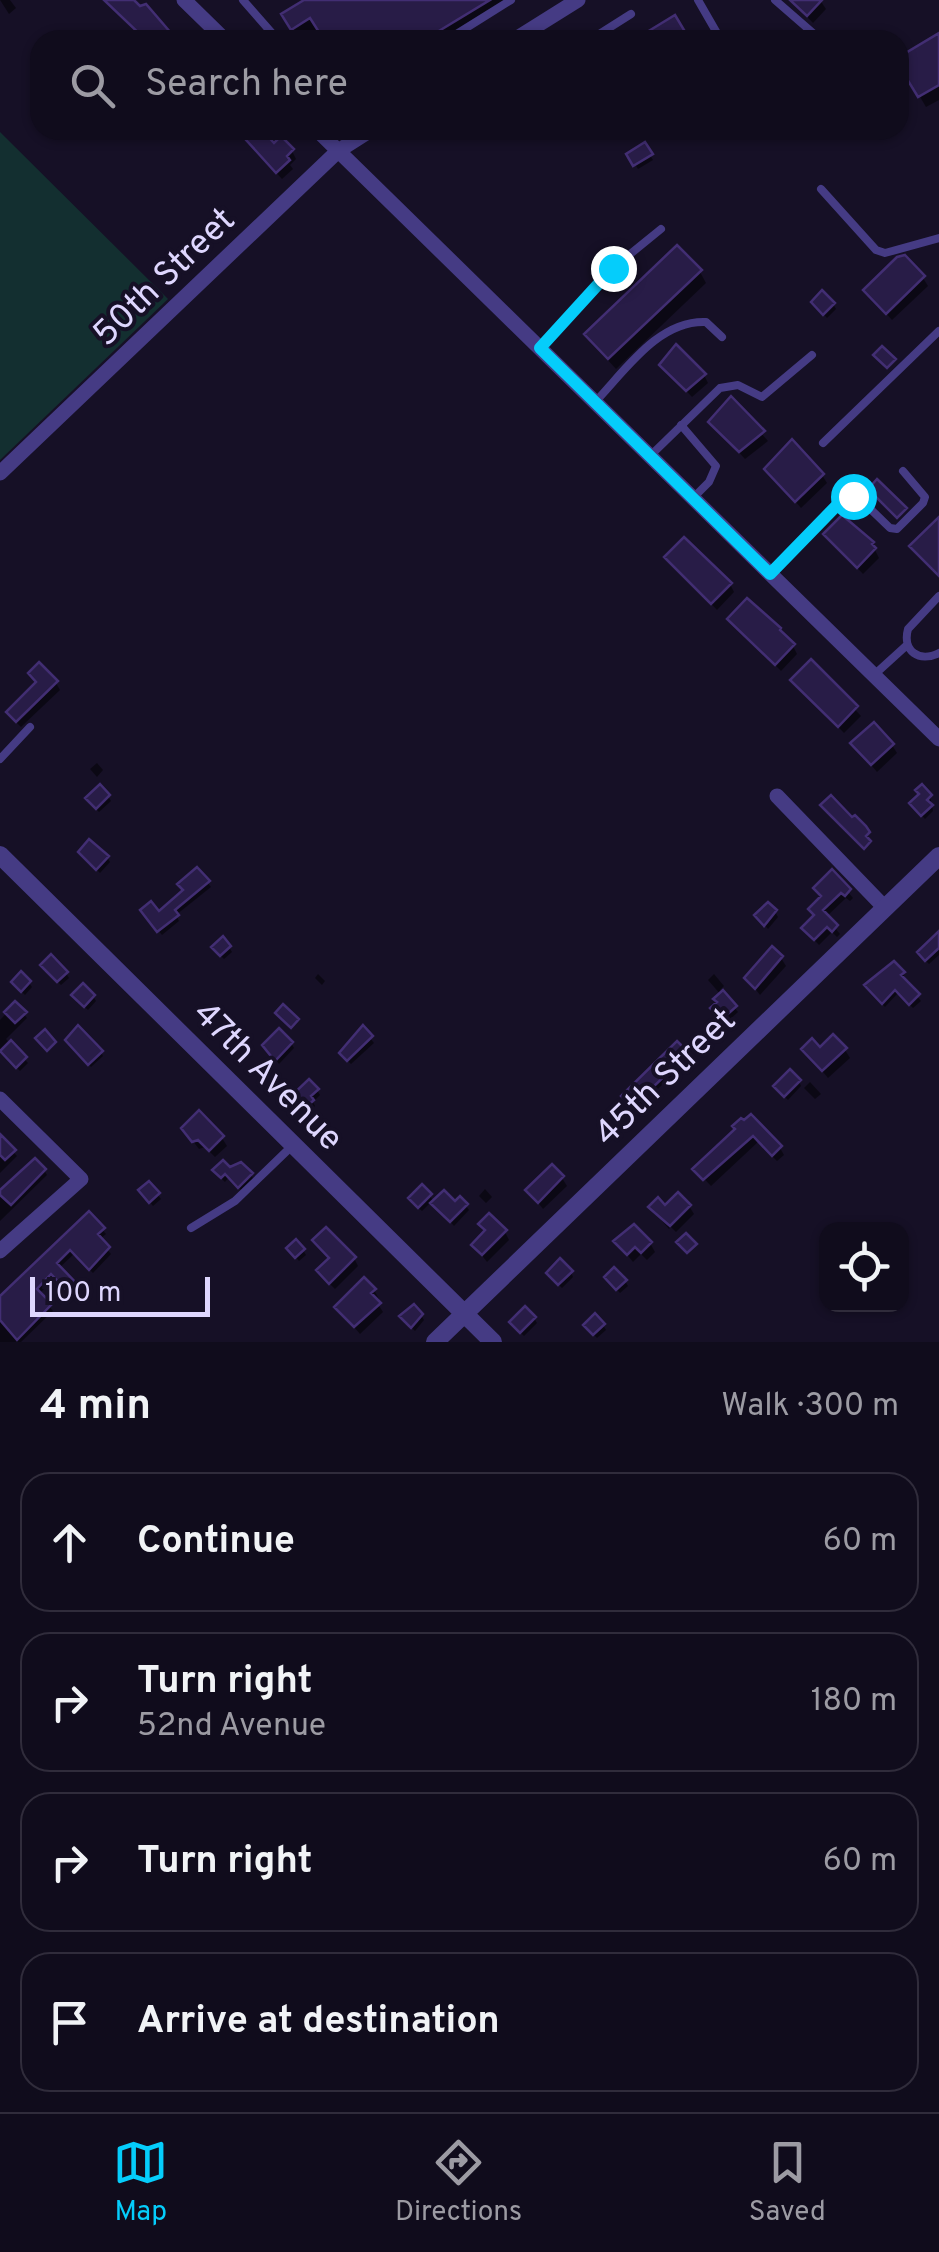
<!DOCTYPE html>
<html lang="en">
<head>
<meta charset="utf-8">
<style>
	body { margin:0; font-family:Overpass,sans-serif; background:#191525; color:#f1f3f6 }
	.controls { position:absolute; right:30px; bottom:30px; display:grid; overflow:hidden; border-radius:20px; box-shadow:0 2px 8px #0004 }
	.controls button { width:90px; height:90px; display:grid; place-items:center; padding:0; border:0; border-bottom:2px solid #302c3b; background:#100c1c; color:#f1f3f6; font:50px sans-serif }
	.scale { position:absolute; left:30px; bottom:25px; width:180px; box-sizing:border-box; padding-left:10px; border:5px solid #ded6fe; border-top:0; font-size:28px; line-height:35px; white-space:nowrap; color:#ded6fe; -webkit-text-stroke:8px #161026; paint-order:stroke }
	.stop { position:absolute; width:30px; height:30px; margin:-22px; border:8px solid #05cdfb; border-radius:50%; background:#fff }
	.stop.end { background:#05cdfb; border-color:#fff; box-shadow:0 2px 10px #0008 }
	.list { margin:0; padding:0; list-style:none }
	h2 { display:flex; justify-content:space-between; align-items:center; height:130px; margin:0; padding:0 40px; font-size:42px }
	h2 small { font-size:32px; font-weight:400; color:#9c9ba3 }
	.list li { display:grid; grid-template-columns:65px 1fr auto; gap:30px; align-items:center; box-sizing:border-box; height:140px; margin:0 20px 20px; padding:0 20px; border:2px solid #302c3b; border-radius:30px }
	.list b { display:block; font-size:38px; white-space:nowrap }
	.list p { margin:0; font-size:32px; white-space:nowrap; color:#9c9ba3 }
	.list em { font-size:32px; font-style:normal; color:#9c9ba3 }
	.icon { flex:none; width:55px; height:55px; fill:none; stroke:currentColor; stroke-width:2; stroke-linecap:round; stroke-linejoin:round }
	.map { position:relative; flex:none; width:939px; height:1342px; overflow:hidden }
	.search { position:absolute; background:#100c1c; box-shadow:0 2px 8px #0004; left:30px; right:30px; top:30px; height:110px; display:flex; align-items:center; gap:25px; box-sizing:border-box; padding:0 35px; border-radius:30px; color:#9c9ba3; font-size:38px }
	.sheet { height:770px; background:#100c1c }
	nav { display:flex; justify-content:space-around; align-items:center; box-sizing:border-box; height:140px; border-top:2px solid #302c3b; background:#100c1c; font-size:28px; color:#9c9ba3 }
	nav a { display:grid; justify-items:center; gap:5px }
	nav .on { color:#05cdfb }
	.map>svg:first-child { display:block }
	.green { fill:#132f30 }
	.shadow { fill:#0007 }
	.building { fill:#281c47; stroke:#422e73; stroke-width:2.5 }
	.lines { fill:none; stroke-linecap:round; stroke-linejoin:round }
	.service { stroke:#453b84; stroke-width:8 }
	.minor { stroke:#453b84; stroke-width:15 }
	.tertiary { stroke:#453b84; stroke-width:18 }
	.route { stroke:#05cdfb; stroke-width:12 }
	.labels { text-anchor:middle; stroke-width:8; stroke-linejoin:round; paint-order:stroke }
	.street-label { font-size:35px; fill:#ded6fe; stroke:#161026 }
</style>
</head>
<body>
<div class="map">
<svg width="939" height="1342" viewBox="0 0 939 1342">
	<rect width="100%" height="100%" fill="#161026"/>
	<!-- green -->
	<path class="green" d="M0 132 168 299 0 460Z"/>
	<!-- shadow -->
	<path class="shadow" d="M0 0H10L16 8 9 14Z
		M301 0H514L448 40H326L319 28 299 40 284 15 303 3Z
		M791 0H820L826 9 813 23Z
		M939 36V100L926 107 910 80 899 87V60Z
		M237 130H265L262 133 274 146 292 151 296 159 290 165 293 169 282 179Z
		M644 145 653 160 638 169 629 155Z
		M700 272 706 283 616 369 594 345 587 334Z
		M923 278 928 286 892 320 866 291Z
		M833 304 836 309 827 318 817 307Z
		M662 365 704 375 708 383 692 397Z
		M731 399 768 441 745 459 711 422Z
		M767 469 822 475 827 483 801 508Z
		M826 535 872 544 879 558 863 574Z
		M667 557 730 584 734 592 717 610Z
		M730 619 793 646 797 654 781 671Z
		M811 663 861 716 844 733 793 680Z
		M31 674 56 683 60 690 21 727 14 720 38 684Z
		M853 743 892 745 897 753 877 772Z
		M97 763 103 770 97 777 90 769Z
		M108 796 111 801 99 812 91 804Z
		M930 796 933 811 925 819 915 808Z
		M84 857H107L110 862 100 873Z
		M197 870 211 887 176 915 179 921 162 935 146 916 158 914 185 892Z
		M832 873 853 898 850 901 846 898 826 917 840 934 837 937 832 932 819 945 804 929 816 917 823 898 816 888Z
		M775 912 778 917 768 929 760 920Z
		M939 934V955L929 964 922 957Z
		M229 947 232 952 224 959 217 952Z
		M781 958 786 966 760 995 747 978Z
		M46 970 66 973 69 978 61 985Z
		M903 973 905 978 903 980 921 1001 913 1008 898 993 885 1007 870 991Z
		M318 974 325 981 322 985 315 978Z
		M714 974 724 986 720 990 738 1012 725 1024 716 1013 721 995 708 980Z
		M29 983 32 987 25 995 17 987Z
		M93 996 96 1001 88 1010 77 1000Z
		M15 1004 27 1018 6 1039 28 1063 20 1071 0 1051V1020Z
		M363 1029 374 1043 351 1064 345 1058Z
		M291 1043 294 1048 279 1064 268 1050Z
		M70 1044 101 1052 103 1056 91 1067Z
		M804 1049 845 1050 850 1058 828 1078Z
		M687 1054 689 1059 636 1110 627 1101Z
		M799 1081 801 1086 788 1100 779 1091Z
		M810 1082 821 1094 815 1099 804 1088Z
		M317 1090 320 1095 313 1102 315 1106 304 1117 293 1105Z
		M736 1127 780 1148 784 1155 777 1161 758 1142 711 1186 695 1169 738 1130Z
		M189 1136 222 1138 227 1146 215 1157 205 1147 199 1149Z
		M0 1138 17 1156 0 1173Z
		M44 1170 47 1175 0 1221V1193Z
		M230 1170 251 1175 254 1180 242 1191 229 1177 225 1182 218 1175Z
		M562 1178 567 1186 543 1209 529 1191Z
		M485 1189 492 1197 486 1203 479 1196Z
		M144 1195H158L161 1199 153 1206Z
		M430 1196 434 1202 466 1206 469 1210 454 1226 432 1201 422 1211 414 1204Z
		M689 1206 694 1214 676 1232 671 1227 669 1229 651 1208Z
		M89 1215 106 1234 99 1240 111 1254 93 1273 74 1254 58 1269 81 1294 76 1299 55 1278 39 1294 53 1311 21 1342H0V1300Z
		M481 1224 505 1232 509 1240 487 1262 474 1245 486 1233Z
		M616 1241 650 1243 655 1252 647 1260 641 1254 633 1262Z
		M303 1250 306 1255 299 1261 292 1253Z
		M354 1258 358 1266 335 1289 323 1277 331 1259Z
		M571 1272 573 1277 562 1288 552 1278Z
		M625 1281 628 1286 620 1293 610 1282Z
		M374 1290 379 1299 376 1301 383 1312 360 1334 337 1307Z
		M421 1315 424 1320 415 1331 405 1321Z
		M534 1318 537 1323 524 1336 515 1327Z
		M603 1325 606 1330 597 1338 589 1330Z"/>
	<!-- building -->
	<path class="building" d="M104 0H134L140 6 146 4 177 40H146Z
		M304 0H490L424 40H324L310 18 291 30 281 14Z
		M790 0H822L807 16Z
		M675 15 690 40H634Z
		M939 33V85L918 97 899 66V57Z
		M237 130H262L274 143 281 136 294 149 287 156 290 160 276 173Z
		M645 142 653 154 633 166 626 154Z
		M677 245 702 270 608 359 584 334Z
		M905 255 925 276 886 314 863 290 897 257Z
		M822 290 835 303 823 315 811 302Z
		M676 344 706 374 686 391 659 365Z
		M882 346 896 359 887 368 873 355Z
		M731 396 765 431 739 452 708 422Z
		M792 439 824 474 795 502 764 469Z
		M877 479 907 508 897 518 868 489Z
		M842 515 874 542 872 544 876 548 857 568 823 534Z
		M939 517V576L909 546Z
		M684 537 732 583 711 604 664 557Z
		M747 598 781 628 780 630 795 644 775 665 727 619Z
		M811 659 858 706 838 727 790 680Z
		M39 662 58 681 16 722 6 712 36 682 28 673Z
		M874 722 894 744 871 765 850 743Z
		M100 784 110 795 96 809 85 798Z
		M922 784 932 795 927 800 933 805 921 816 909 803 919 794 915 790Z
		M831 795 852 817 855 815 866 826 870 832 866 836 871 841 864 849 820 805Z
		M89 839 109 856 96 870 78 852Z
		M197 867 210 881 175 910 179 915 157 932 140 910 151 901 159 911 183 890 177 884Z
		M832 869 851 889 845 896 841 893 823 910 838 925 832 932 827 927 814 940 801 928 814 915 808 909 821 896 813 888Z
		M768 902 777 910 764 926 754 915Z
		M939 931V948L925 961 917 952Z
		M223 936 231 946 220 956 211 947Z
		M772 946 783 956 755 989 744 978Z
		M51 954 68 972 57 982 40 965Z
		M894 961 905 972 901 975 920 994 909 1005 895 990 882 1004 864 985Z
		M21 971 31 981 21 992 11 982Z
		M83 983 95 995 84 1007 71 995Z
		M723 990 737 1006 721 1020 710 1008 717 1002 713 999Z
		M15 1001 27 1012 15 1023 4 1012Z
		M283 1004 299 1019 291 1028 275 1013Z
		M78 1025 103 1051 88 1065 65 1040Z
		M363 1025 373 1036 347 1061 339 1053Z
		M279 1028 293 1042 275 1061 262 1045Z
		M45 1029 56 1042 47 1051 35 1038Z
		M833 1034 847 1048 822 1071 801 1049 812 1038 820 1047Z
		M11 1040 27 1057 16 1068 0 1051Z
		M677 1041 689 1053 632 1107 621 1096Z
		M790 1069 801 1080 784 1097 773 1086Z
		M309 1079 319 1089 311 1096 314 1100 300 1113 287 1100Z
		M199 1110 224 1136 209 1151 198 1140 192 1142 181 1128Z
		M751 1114 782 1146 772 1156 753 1136 703 1180 692 1169 735 1129 732 1126 741 1118 744 1120Z
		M0 1134 16 1150 5 1160 0 1155Z
		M35 1158 46 1169 11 1205 0 1195V1190Z
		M223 1160 230 1167 241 1162 253 1173 238 1188 225 1174 221 1178 212 1170Z
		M552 1164 564 1176 538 1203 525 1190Z
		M149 1181 160 1193 149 1203 138 1190Z
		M422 1184 432 1194 418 1208 408 1198Z
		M444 1190 455 1201 460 1196 468 1204 450 1222 430 1203Z
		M678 1192 691 1205 670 1226 648 1207 658 1197 665 1205Z
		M89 1211 105 1228 98 1234 110 1247 89 1270 70 1250 57 1263 80 1287 72 1296 51 1274 37 1289 52 1304 17 1340 0 1320V1296Z
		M489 1213 507 1230 482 1255 471 1245 485 1230 478 1224Z
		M634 1224 652 1242 641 1253 635 1247 627 1255 613 1241Z
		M326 1227 356 1257 329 1284 316 1270 329 1258 312 1240Z
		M686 1233 697 1244 687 1253 676 1242Z
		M296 1239 305 1249 295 1258 286 1248Z
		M560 1258 573 1271 558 1285 546 1273Z
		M614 1267 627 1280 616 1290 604 1277Z
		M364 1277 376 1289 371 1293 381 1303 354 1327 334 1307Z
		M414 1304 423 1314 411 1328 399 1316Z
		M525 1306 536 1317 520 1333 509 1322Z
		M595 1313 605 1324 593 1335 583 1325Z"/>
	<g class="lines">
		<!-- service -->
		<path class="service" d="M243 0 278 40
			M698 0 721 40
			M775 0 821 40
			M447 40 511 0
			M590 40 631 14
			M821 189 876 250 885 253 939 238
			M541 349 613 268 661 229
			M595 402C625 371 658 320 706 322L722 337
			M681 425 716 466 709 482 693 498
			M823 443 939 331
			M650 456 720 388 738 385 762 397 812 355
			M770 573 844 498H859L890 528 897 529 923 503 925 497 903 471
			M939 596 908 629C902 651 919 663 939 653
			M874 675 907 645
			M0 759 30 727
			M191 1228 235 1201 293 1145"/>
		<!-- minor -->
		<path class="minor" d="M184 0 225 40
			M514 40 578 0
			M317 130 939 739
			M0 473 338 151 371 130
			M777 796 885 908
			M0 1099 81 1179 0 1251"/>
		<!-- tertiary -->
		<path class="tertiary" d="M0 855 493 1342
			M435 1342 939 856"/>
	</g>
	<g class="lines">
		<!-- route -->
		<path class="route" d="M613 268 540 348 770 574 844 498 853 496"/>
	</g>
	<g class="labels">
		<!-- street labels -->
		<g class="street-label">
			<text transform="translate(163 276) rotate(-44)" y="12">50th Street</text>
			<text transform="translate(269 1075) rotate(45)" y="12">47th Avenue</text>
			<text transform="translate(664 1076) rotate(-44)" y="12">45th Street</text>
		</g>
	</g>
</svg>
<div class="controls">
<button><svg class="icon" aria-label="locate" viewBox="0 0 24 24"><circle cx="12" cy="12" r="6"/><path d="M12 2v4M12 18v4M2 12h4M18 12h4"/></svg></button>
</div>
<div class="scale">100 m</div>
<div class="stop" style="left:853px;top:496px"></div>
<div class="stop end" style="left:613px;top:268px"></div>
<div class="search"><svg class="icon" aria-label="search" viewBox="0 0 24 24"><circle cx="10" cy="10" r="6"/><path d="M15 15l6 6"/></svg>Search here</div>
</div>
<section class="sheet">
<h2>4 min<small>Walk · 300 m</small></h2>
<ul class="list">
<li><svg class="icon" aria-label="ahead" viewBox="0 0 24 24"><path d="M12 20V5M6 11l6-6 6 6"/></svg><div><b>Continue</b></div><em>60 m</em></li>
<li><svg class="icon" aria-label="right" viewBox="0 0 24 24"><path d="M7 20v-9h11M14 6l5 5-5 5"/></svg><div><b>Turn right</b><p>52nd Avenue</p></div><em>180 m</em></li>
<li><svg class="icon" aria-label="right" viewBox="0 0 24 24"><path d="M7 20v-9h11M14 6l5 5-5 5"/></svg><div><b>Turn right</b></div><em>60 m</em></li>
<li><svg class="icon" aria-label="arrive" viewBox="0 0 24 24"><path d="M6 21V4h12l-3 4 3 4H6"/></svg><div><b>Arrive at destination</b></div></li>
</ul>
</section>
<nav>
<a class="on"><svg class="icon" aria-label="map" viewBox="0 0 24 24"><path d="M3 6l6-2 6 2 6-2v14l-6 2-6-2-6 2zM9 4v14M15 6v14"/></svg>Map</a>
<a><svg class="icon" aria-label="directions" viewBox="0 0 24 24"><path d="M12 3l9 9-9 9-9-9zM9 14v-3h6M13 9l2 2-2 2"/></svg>Directions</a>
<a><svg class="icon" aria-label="saved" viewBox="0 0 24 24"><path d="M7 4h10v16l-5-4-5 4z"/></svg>Saved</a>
</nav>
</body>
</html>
